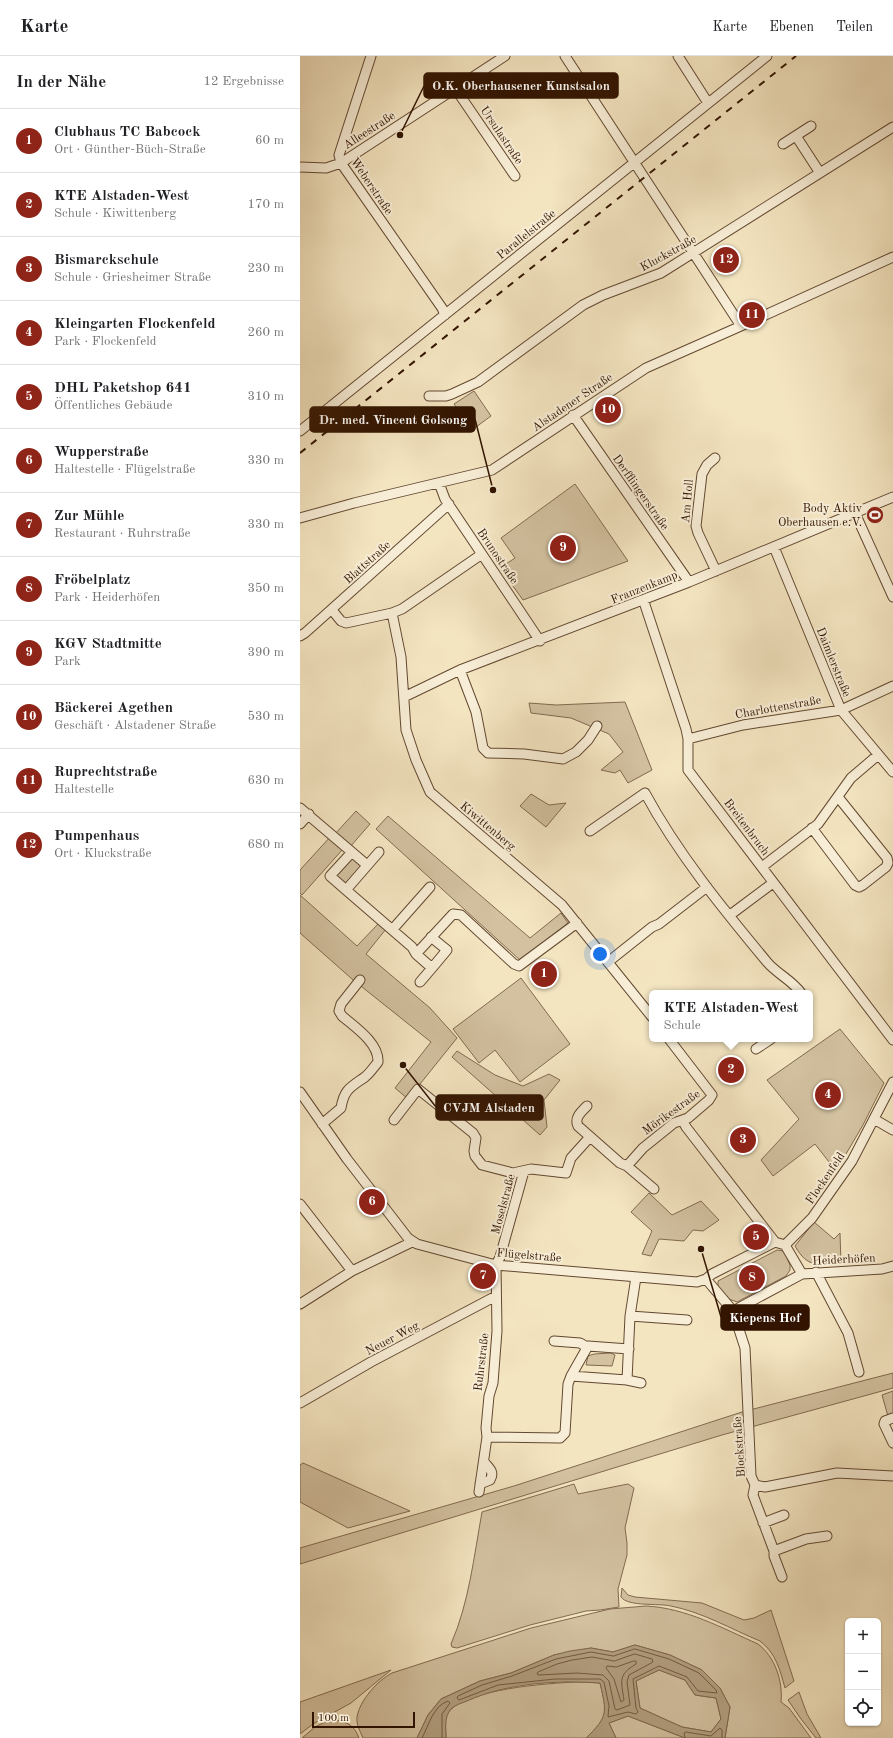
<!DOCTYPE html>
<html lang="de">
<head>
<meta charset="utf-8">
<style>
	body { margin:0; font-family:"Old Standard TT",serif; background:#f6f6f6; color:#202124 }
	.controls { position:absolute; right:12px; bottom:12px; display:grid; overflow:hidden; border-radius:6px; box-shadow:0 1px 3px #0004 }
	.controls button { width:36px; height:36px; display:grid; place-items:center; padding:0; border:0; border-bottom:1px solid #e0e0e0; background:#fff; color:#202124; font:20px sans-serif }
	.scale { position:absolute; left:12px; bottom:10px; width:103px; box-sizing:border-box; padding-left:4px; border:2px solid #321400; border-top:0; font-size:11px; line-height:14px; white-space:nowrap; color:#321400; -webkit-text-stroke:3px #f8eed7; paint-order:stroke }
	.you { position:absolute; left:300px; top:898px; width:14px; height:14px; margin:-10px; border:3px solid #fff; border-radius:50%; background:#1a73e8; box-shadow:0 0 0 6px #1a73e833 }
	.badge { display:grid; place-items:center; width:26px; height:26px; border-radius:50%; background:#8f2418; color:#fff; font-size:13px; font-weight:700 }
	.pin { position:absolute; translate:-50% -50%; border:2px solid #fff; box-shadow:0 1px 4px #0006 }
	.popup { position:absolute; left:349px; top:934px; width:164px; height:52px; box-sizing:border-box; display:grid; place-content:center; border-radius:6px; background:#fff; filter:drop-shadow(0 1px 3px #0005); font-size:13px; white-space:nowrap; color:#757577 }
	.popup b { font-size:15px; color:#202124 }
	.popup::after { content:''; position:absolute; left:50%; top:100%; margin-left:-8px; border:8px solid transparent; border-top-color:#fff }
	.list { margin:0; padding:0; list-style:none }
	h2 { display:flex; justify-content:space-between; align-items:center; height:52px; margin:0; padding:0 16px; font-size:17px }
	h2 small { font-size:13px; font-weight:400; color:#757577 }
	.list li { display:grid; grid-template-columns:26px 1fr auto; gap:12px; align-items:center; box-sizing:border-box; height:64px; padding:0 16px; border-top:1px solid #e0e0e0 }
	.list b { display:block; font-size:15px; white-space:nowrap }
	.list p { margin:0; font-size:13px; white-space:nowrap; color:#757577 }
	.list em { font-size:13px; font-style:normal; color:#757577 }
	.icon { flex:none; width:22px; height:22px; fill:none; stroke:currentColor; stroke-width:2; stroke-linecap:round; stroke-linejoin:round }
	.map { position:relative; flex:none; width:593px; height:1682px; overflow:hidden }
	header { display:flex; align-items:center; gap:24px; box-sizing:border-box; height:56px; padding:0 20px; background:#fff; border-bottom:1px solid #e0e0e0 }
	header strong { font-size:19px }
	nav { display:flex; gap:22px; margin-inline-start:auto; font-size:14px }
	main { display:flex }
	aside { flex:1; background:#fff }
	.map>svg:first-child { display:block }
	.green { fill:#d3c1a0; stroke:#826a50 }
	.water { fill:#b29e7f; stroke:#7f674c; fill-rule:evenodd }
	.lines { fill:none; stroke-linecap:round; stroke-linejoin:round }
	.shore { stroke:#725940; stroke-width:1 }
	.minor-casing { stroke:#624830; stroke-width:11 }
	.minor { stroke:#f8eed7; stroke-width:9 }
	.rail { stroke:#321400; stroke-width:2; stroke-dasharray:7 7; stroke-linecap:butt }
	.labels { text-anchor:middle; stroke-width:4; stroke-linejoin:round; paint-order:stroke }
	.street-label { font-size:12px; fill:#321400; stroke:#f8eed7 }
	.poi-label { font-size:12px; fill:#321400; stroke:#f8eed7; text-anchor:end }
	.leader { fill:none; stroke:#321400; stroke-width:1.5 }
	.callout-dot { fill:#321400; stroke:#f8eed7; stroke-width:1.5 }
	.callout { fill:#321400; stroke:#321400; stroke-width:1.5 }
	.callout-label { font-size:13px; text-anchor:middle; font-weight:bold; fill:#fff }
</style>
</head>
<body>
<header>
<strong>Karte</strong>
<nav><a>Karte</a><a>Ebenen</a><a>Teilen</a></nav>
</header>
<main>
<aside>
<h2>In der Nähe<small>12 Ergebnisse</small></h2>
<ul class="list">
<li><span class="badge">1</span><div><b>Clubhaus TC Babcock</b><p>Ort · Günther-Büch-Straße</p></div><em>60 m</em></li>
<li><span class="badge">2</span><div><b>KTE Alstaden-West</b><p>Schule · Kiwittenberg</p></div><em>170 m</em></li>
<li><span class="badge">3</span><div><b>Bismarckschule</b><p>Schule · Griesheimer Straße</p></div><em>230 m</em></li>
<li><span class="badge">4</span><div><b>Kleingarten Flockenfeld</b><p>Park · Flockenfeld</p></div><em>260 m</em></li>
<li><span class="badge">5</span><div><b>DHL Paketshop 641</b><p>Öffentliches Gebäude</p></div><em>310 m</em></li>
<li><span class="badge">6</span><div><b>Wupperstraße</b><p>Haltestelle · Flügelstraße</p></div><em>330 m</em></li>
<li><span class="badge">7</span><div><b>Zur Mühle</b><p>Restaurant · Ruhrstraße</p></div><em>330 m</em></li>
<li><span class="badge">8</span><div><b>Fröbelplatz</b><p>Park · Heiderhöfen</p></div><em>350 m</em></li>
<li><span class="badge">9</span><div><b>KGV Stadtmitte</b><p>Park</p></div><em>390 m</em></li>
<li><span class="badge">10</span><div><b>Bäckerei Agethen</b><p>Geschäft · Alstadener Straße</p></div><em>530 m</em></li>
<li><span class="badge">11</span><div><b>Ruprechtstraße</b><p>Haltestelle</p></div><em>630 m</em></li>
<li><span class="badge">12</span><div><b>Pumpenhaus</b><p>Ort · Kluckstraße</p></div><em>680 m</em></li>
</ul>
</aside>
<div class="map">
<svg width="593" height="1682" viewBox="0 0 593 1682">
	<rect width="100%" height="100%" fill="#f4e5c1"/>
	<filter id="stains"><feTurbulence type="fractalNoise" baseFrequency=".005" numOctaves="4"/><feColorMatrix values="0 0 0 0 .2 0 0 0 0 .09 0 0 0 0 .02 0 0 0 .5 -.17"/></filter>
	<radialGradient id="worn" r=".72"><stop offset=".6" stop-color="#630" stop-opacity="0"/><stop offset="1" stop-color="#630" stop-opacity=".3"/></radialGradient>
	<!-- green -->
	<path class="green" d="M174 335 191 360 172 374 154 348Z
		M275 428 328 505 223 544 200 512 215 502 201 482Z
		M325 646 352 714 328 727 320 714 315 717 301 714 323 696 309 678 271 662 231 657 229 647 256 649Z
		M231 738 249 749 266 747 246 771 220 750Z
		M56 755 70 768 50 791 35 778Z
		M88 760 230 882 261 857 268 867 220 904 76 773Z
		M31 780 43 793 2 839 0 837V814Z
		M53 801 62 809 46 829 35 819Z
		M0 839 57 890 79 867 86 873 66 898 130 952 157 982 108 1043 95 1032 131 986 52 923 0 877Z
		M221 922 270 988 220 1026 195 994 179 1007 153 973Z
		M540 973 584 1027 563 1069 536 1115 515 1088 473 1120 461 1104 499 1063 467 1024Z
		M157 995 195 1019 223 1030 249 1018 260 1024 244 1044 247 1071 240 1079 152 1001Z
		M349 1137 372 1159 401 1145 419 1164 403 1175 393 1174 384 1185 359 1183 351 1200 342 1198 352 1175 331 1156Z
		M514 1166 534 1183 540 1177 541 1208C518 1208 508 1213 495 1190Z
		M477 1194 484 1195 490 1209V1214L486 1220 437 1246 429 1243 418 1230V1225Z
		M311 1297 315 1299 312 1310 286 1309 288 1300 294 1298Z
		M593 1317V1332L422 1379 0 1508V1492L214 1430 442 1356Z
		M593 1335V1362L589 1364 582 1339Z
		M3 1407 110 1455 48 1472 0 1446V1409Z
		M274 1428 278 1438 328 1428 334 1432 325 1472 327 1487V1499L318 1533 319 1551 300 1554 286 1555 230 1569 157 1592 152 1591 151 1588C169 1547 174 1500 182 1456Z
		M322 1532 328 1539 335 1541 402 1547 444 1564 454 1562 471 1554 494 1625 485 1632C480 1614 476 1597 460 1585 431 1573 402 1556 371 1550 359 1547 328 1551 321 1541Z
		M346 1550C386 1552 422 1572 458 1588 475 1601 483 1625 481 1646L489 1652 511 1682H425L430 1651 420 1632 402 1614 370 1599 335 1589 313 1596 291 1592 254 1599 211 1617 180 1625 141 1643 128 1659 117 1682H63C60 1675 56 1668 57 1661 60 1644 77 1625 92 1617L231 1572 310 1553Z
		M91 1614 51 1647 13 1668 0 1678V1646Z
		M359 1614 385 1624 395 1639 416 1642 421 1663 411 1676 382 1671 340 1652 336 1625Z
		M278 1626 300 1627C307 1657 309 1660 286 1682H146C146 1675 144 1664 147 1658 161 1633 250 1627 278 1626Z
		M499 1636 507 1658 521 1682H516L501 1663 488 1644Z
		M328 1660 385 1682H316L309 1667Z
		M31 1663C45 1665 54 1668 59 1682H2L15 1671Z"/>
	<!-- water -->
	<path class="water" d="M335 1589 370 1599 402 1614 420 1632 430 1651 425 1682H385L328 1660 309 1667 316 1682H286C308 1661 307 1657 300 1627 258 1624 207 1627 167 1645 162 1647 155 1649 151 1653 144 1661 146 1672 146 1682H117L128 1659 141 1643 180 1625 211 1617 254 1599 270 1595 291 1592 313 1596ZM359 1614 385 1624 395 1639 416 1642 421 1663 411 1676 382 1671 340 1652 336 1625Z"/>
	<g class="lines">
		<!-- shore -->
		<path class="shore" d="M335 1593 369 1603 399 1617 416 1634 417 1637 398 1635 387 1621 359 1610 333 1623 336 1652 338 1656 336 1658 328 1656 308 1661 309 1650 304 1626 300 1623H255L198 1629 159 1644 157 1642 158 1640 182 1629 212 1620 256 1603 291 1596 313 1600Z
			M335 1598 352 1603 353 1606 329 1619 327 1626 330 1649 317 1654 315 1653 309 1625 303 1619 277 1617 239 1619 237 1618 238 1616 257 1608 272 1604 292 1601 314 1605Z
			M334 1605H336V1608C318 1619 321 1624 324 1644L321 1646 314 1623 306 1612 307 1610 316 1611Z
			M122 1682C129 1669 133 1650 148 1645L150 1647 142 1658V1682
			M385 1682 384 1677 386 1676 411 1680 420 1672 422 1674V1682"/>
		<defs>
			<path id="minor" d="M71 0 39 99 41 107 142 252 145 259
				M265 0 441 270
				M378 0 408 47
				M155 32 215 120
				M496 80 520 117
				M483 88 511 70
				M0 111 26 112 41 107 205 0
				M129 340H146L152 338 178 326 283 249 303 239 361 217 593 71
				M273 359 389 526
				M0 375 467 0
				M415 402 407 409 402 418 396 470 398 477 416 515
				M139 427 145 443 240 585
				M555 457 593 541
				M0 462 54 447 192 414 346 312 441 270 593 201
				M474 491 541 654 593 716
				M345 544V549L386 673 388 683V714L593 984
				M32 554 41 565 46 567 92 557 102 553 182 498
				M92 557 101 601 106 674 116 704 130 736 262 849 352 961
				M0 580 5 577 149 448
				M160 614 176 656 183 692 188 697 224 698 263 703 276 696 288 684 297 670
				M104 641 160 614 389 526 593 441
				M388 683 443 669 541 654 593 630
				M0 752 67 809
				M0 768 9 758
				M512 772 555 829 559 831 563 829 586 811 588 807 587 802 538 741
				M290 775 345 737C378 798 423 853 467 906 477 918 492 924 501 937
				M79 796 46 834 112 891 116 898 153 858 161 859 214 908 219 910 277 867
				M462 811 518 768 551 722 578 699
				M46 834 30 820 52 796
				M430 859 473 827
				M92 874 130 831
				M116 898 132 912 147 894 131 881
				M308 906 352 871 359 868 407 831
				M120 926 132 912
				M456 993 471 983
				M0 1036 47 1103 108 1182 117 1188 196 1209 397 1226 406 1223 412 1218 475 1186
				M287 1050C281 1056 274 1062 278 1070L320 1107 327 1110
				M574 1063 593 1074
				M94 1064 118 1033 173 1077 176 1082 174 1095 175 1100 182 1109 213 1117 231 1113 266 1117 271 1102 289 1082
				M383 1065 386 1071 475 1186 485 1189 502 1218
				M22 1068 41 1052C44 1033 51 1031 65 1021 70 1017 74 1011 78 1006 79 987 55 971 42 960L39 955 41 948 60 924
				M354 1133 327 1110 343 1092 374 1067 388 1062 409 1044 412 1039 369 983
				M0 1148 52 1215
				M485 1189 512 1162 552 1105 593 1026
				M516 1216 548 1277 559 1316
				M406 1223 433 1255 445 1292 451 1420 455 1429 465 1431 537 1417 593 1420
				M0 1248 52 1215 112 1186
				M433 1255 502 1218 582 1213 593 1210
				M330 1260 387 1264
				M254 1285 280 1287 287 1291
				M271 1320 288 1290 329 1293
				M327 1324 341 1327
				M0 1347 71 1306 196 1240
				M593 1362 585 1365 584 1368 593 1387
				M187 1381 260 1382 265 1377 268 1328 271 1320 327 1324 330 1260 336 1221
				M180 1428 190 1424C195 1416 189 1412 184 1406
				M455 1429 453 1439 474 1495V1500L482 1521
				M179 1436 187 1381 186 1372 189 1340 193 1327 197 1275 196 1209 200 1201 224 1115
				M463 1467 484 1459
				M474 1495 506 1483 527 1480"/>
		</defs>
		<!-- minor casing -->
		<use href="#minor" class="minor-casing"/>
		<!-- minor -->
		<use href="#minor" class="minor"/>
		<!-- rail -->
		<path class="rail" d="M0 397 496 0"/>
	</g>
	<!-- icons -->
	<defs>
		<symbol id="stadium-disc" viewBox="-11 -11 22 22"><circle r="9.5" fill="#8f2418" stroke="#f8eed7"/><path d="M0-5a6.5 5 0 1 0 0 10a6.5 5 0 1 0 0-10ZM-3.5-1.8h7v3.6h-7Z" fill="#fff"/></symbol>
	</defs>
	<g fill-rule="evenodd">
		<use href="#stadium-disc" x="565" y="449" width="20" height="20"/>
	</g>
	<g class="labels">
		<!-- street labels -->
		<g class="street-label">
			<text transform="translate(69 74) rotate(-33)" y="4">Alleestraße</text>
			<text transform="translate(202 79) rotate(56)" y="4">Ursulastraße</text>
			<text transform="translate(72 130) rotate(56)" y="4">Weberstraße</text>
			<text transform="translate(226 178) rotate(-39)" y="4">Parallelstraße</text>
			<text transform="translate(368 197) rotate(-29)" y="4">Kluckstraße</text>
			<text transform="translate(272 346) rotate(-34)" y="4">Alstadener Straße</text>
			<text transform="translate(341 436) rotate(55)" y="4">Derfflingerstraße</text>
			<text transform="translate(387 445) rotate(-85)" y="4">Am Holl</text>
			<text transform="translate(198 500) rotate(56)" y="4">Brunostraße</text>
			<text transform="translate(67 506) rotate(-42)" y="4">Blattstraße</text>
			<text transform="translate(344 531) rotate(-22)" y="4">Franzenkamp</text>
			<text transform="translate(534 606) rotate(68)" y="4">Daimlerstraße</text>
			<text transform="translate(478 651) rotate(-10)" y="4">Charlottenstraße</text>
			<text transform="translate(188 770) rotate(40)" y="4">Kiwittenberg</text>
			<text transform="translate(447 771) rotate(53)" y="4">Breitenbruch</text>
			<text transform="translate(371 1056) rotate(-36)" y="4">Mörikestraße</text>
			<text transform="translate(525 1122) rotate(-56)" y="4">Flockenfeld</text>
			<text transform="translate(203 1148) rotate(-75)" y="4">Moselstraße</text>
			<text transform="translate(229 1199) rotate(5)" y="4">Flügelstraße</text>
			<text transform="translate(544 1203) rotate(-3)" y="4">Heiderhöfen</text>
			<text transform="translate(92 1282) rotate(-28)" y="4">Neuer Weg</text>
			<text transform="translate(181 1306) rotate(-83)" y="4">Ruhrstraße</text>
			<text transform="translate(439 1391) rotate(-94)" y="4">Blockstraße</text>
		</g>
		<!-- poi labels -->
		<g class="poi-label">
			<text x="562" y="456">Body Aktiv<tspan x="562" dy="14">Oberhausen e.V.</tspan></text>
		</g>
	</g>
	<!-- callouts -->
	<path class="leader" d="M100 79L124 30M193 434L175 363M103 1009L136 1051M401 1193L421 1261"/>
	<g class="callout-dot">
		<circle cx="100" cy="79" r="4"/>
		<circle cx="193" cy="434" r="4"/>
		<circle cx="103" cy="1009" r="4"/>
		<circle cx="401" cy="1193" r="4"/>
	</g>
	<g class="callout">
		<rect x="124" y="17" width="194" height="25" rx="4"/>
		<rect x="10" y="351" width="165" height="25" rx="4"/>
		<rect x="136" y="1039" width="107" height="25" rx="4"/>
		<rect x="421" y="1249" width="88" height="25" rx="4"/>
	</g>
	<g class="callout-label">
		<text x="221" y="34">O.K. Oberhausener Kunstsalon</text>
		<text x="93" y="368">Dr. med. Vincent Golsong</text>
		<text x="189" y="1056">CVJM Alstaden</text>
		<text x="465" y="1266">Kiepens Hof</text>
	</g>
	<rect width="100%" height="100%" filter="url(#stains)"/>
	<rect width="100%" height="100%" fill="url(#worn)"/>
</svg>
<div class="controls">
<button>+</button>
<button>−</button>
<button><svg class="icon" aria-label="locate" viewBox="0 0 24 24"><circle cx="12" cy="12" r="6"/><path d="M12 2v4M12 18v4M2 12h4M18 12h4"/></svg></button>
</div>
<div class="scale">100 m</div>
<div class="you"></div>
<div class="pin badge" style="left:244px;top:918px">1</div>
<div class="pin badge" style="left:431px;top:1014px">2</div>
<div class="popup"><b>KTE Alstaden-West</b>Schule</div>
<div class="pin badge" style="left:443px;top:1084px">3</div>
<div class="pin badge" style="left:528px;top:1039px">4</div>
<div class="pin badge" style="left:456px;top:1181px">5</div>
<div class="pin badge" style="left:72px;top:1146px">6</div>
<div class="pin badge" style="left:183px;top:1220px">7</div>
<div class="pin badge" style="left:452px;top:1222px">8</div>
<div class="pin badge" style="left:263px;top:492px">9</div>
<div class="pin badge" style="left:308px;top:354px">10</div>
<div class="pin badge" style="left:452px;top:259px">11</div>
<div class="pin badge" style="left:426px;top:204px">12</div>
</div>
</main>
</body>
</html>
